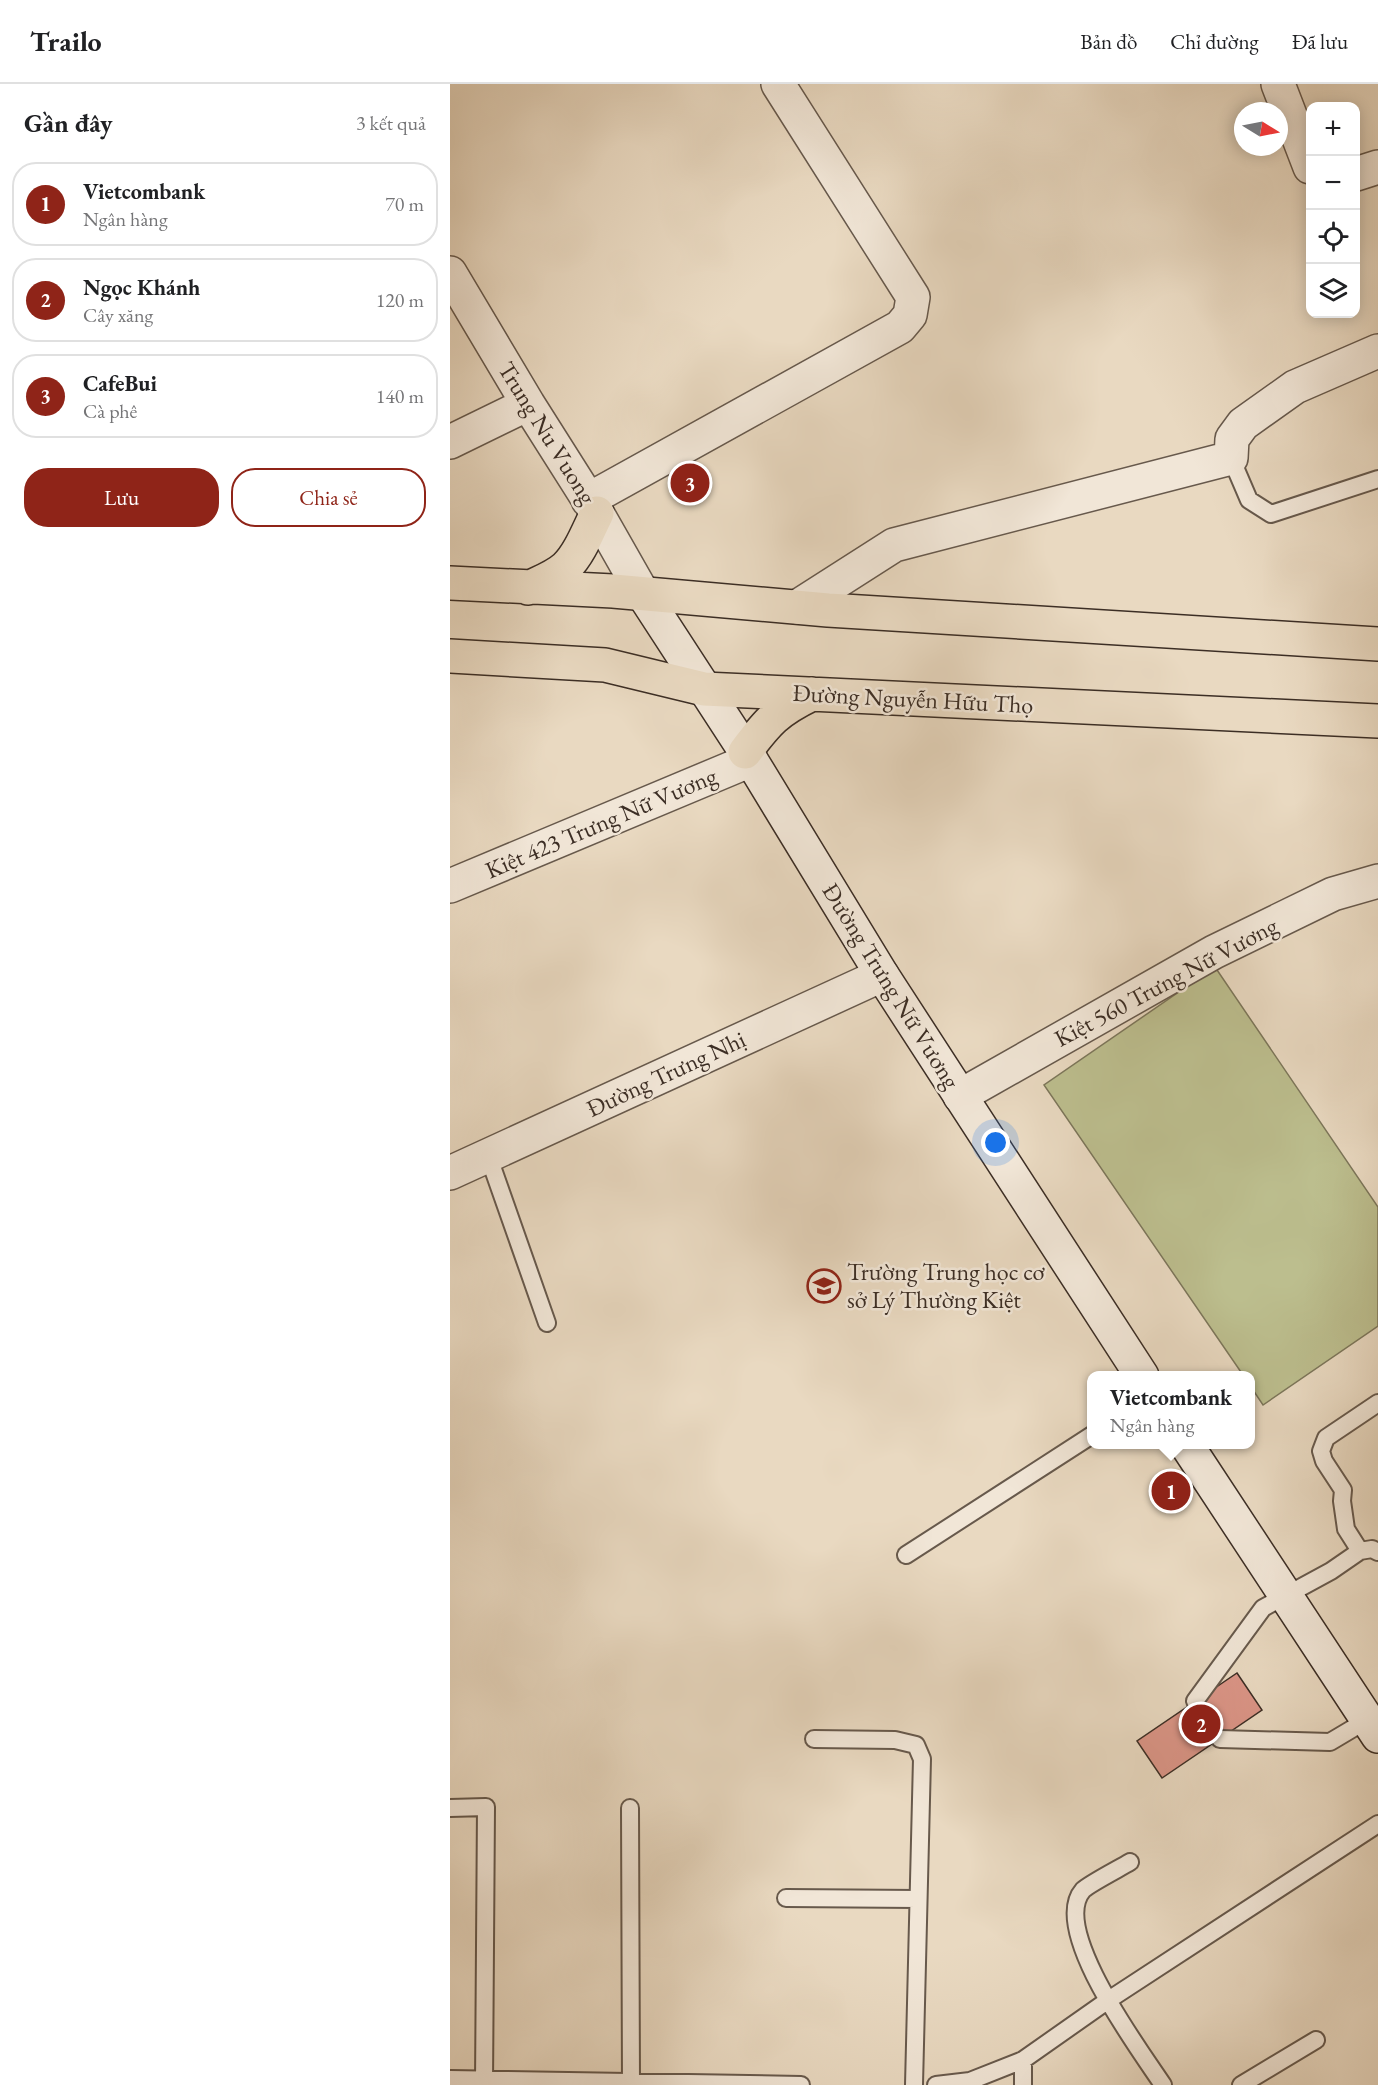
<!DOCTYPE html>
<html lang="vi">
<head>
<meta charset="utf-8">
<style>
	body { margin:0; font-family:"EB Garamond",serif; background:#f2f2f2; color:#202124 }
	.controls { position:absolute; right:18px; top:18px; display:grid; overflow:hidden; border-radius:12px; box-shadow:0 3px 15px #0003 }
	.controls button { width:54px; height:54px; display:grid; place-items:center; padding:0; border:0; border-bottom:2px solid #e0e0e0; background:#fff; color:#202124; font:30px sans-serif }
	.compass { position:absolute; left:784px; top:18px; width:54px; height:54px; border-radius:50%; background:#fff; box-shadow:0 3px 15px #0003; rotate:100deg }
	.you { position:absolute; left:546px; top:1059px; width:21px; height:21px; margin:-15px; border:4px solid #fff; border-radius:50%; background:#1a73e8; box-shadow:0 0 0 9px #1a73e833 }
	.badge { display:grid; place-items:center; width:39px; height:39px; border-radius:50%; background:#8f2418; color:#fff; font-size:20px; font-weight:700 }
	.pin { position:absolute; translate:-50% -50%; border:3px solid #fff; box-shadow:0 2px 6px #0006 }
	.popup { position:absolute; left:637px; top:1287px; width:168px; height:78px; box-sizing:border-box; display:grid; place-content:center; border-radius:12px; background:#fff; filter:drop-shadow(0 2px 4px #0005); font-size:20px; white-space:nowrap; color:#757577 }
	.popup b { font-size:22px; color:#202124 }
	.popup::after { content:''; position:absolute; left:50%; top:100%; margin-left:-12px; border:12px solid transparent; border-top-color:#fff }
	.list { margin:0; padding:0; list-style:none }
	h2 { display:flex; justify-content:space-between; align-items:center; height:78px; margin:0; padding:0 24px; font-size:26px }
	h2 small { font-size:20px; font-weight:400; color:#757577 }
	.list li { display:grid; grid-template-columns:39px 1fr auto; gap:18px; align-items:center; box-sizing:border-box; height:84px; margin:0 12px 12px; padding:0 12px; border:2px solid #e0e0e0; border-radius:24px }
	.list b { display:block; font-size:22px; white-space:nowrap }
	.list p { margin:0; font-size:20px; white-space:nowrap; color:#757577 }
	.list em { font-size:20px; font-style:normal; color:#757577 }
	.actions { display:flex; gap:12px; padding:18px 24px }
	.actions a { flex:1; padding:14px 0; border:2px solid #8f2418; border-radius:24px; text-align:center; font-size:21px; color:#8f2418 }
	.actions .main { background:#8f2418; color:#fff }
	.icon { flex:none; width:33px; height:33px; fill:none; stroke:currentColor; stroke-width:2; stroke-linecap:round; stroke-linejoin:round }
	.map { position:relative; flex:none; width:928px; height:2001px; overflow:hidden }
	header { display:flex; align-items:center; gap:36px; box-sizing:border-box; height:84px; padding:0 30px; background:#fff; border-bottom:2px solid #e0e0e0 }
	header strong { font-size:28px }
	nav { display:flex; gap:33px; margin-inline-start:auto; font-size:21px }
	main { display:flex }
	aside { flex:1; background:#fff }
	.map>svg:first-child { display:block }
	.green { fill:#bcbe8e; stroke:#7c765a; stroke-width:1.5 }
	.building { fill:#db9587; stroke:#3c2e25; stroke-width:1.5 }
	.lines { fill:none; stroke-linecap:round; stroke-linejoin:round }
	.service-casing { stroke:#67594c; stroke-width:20 }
	.minor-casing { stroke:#67594c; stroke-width:36 }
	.secondary-casing { stroke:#3c2e25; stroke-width:36 }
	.primary-casing { stroke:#3c2e25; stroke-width:36 }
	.service { stroke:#f1e6d7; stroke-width:16 }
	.minor { stroke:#f1e6d7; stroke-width:33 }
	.secondary { stroke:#f1e6d7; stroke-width:33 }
	.primary { stroke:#e9d9c1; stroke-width:33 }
	.labels { text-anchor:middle; stroke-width:5; stroke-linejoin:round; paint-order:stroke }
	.street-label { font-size:24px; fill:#3c2e25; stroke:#f1e6d7 }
	.poi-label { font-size:24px; fill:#3c2e25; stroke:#f1e6d7; text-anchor:start }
</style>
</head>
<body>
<header>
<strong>Trailo</strong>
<nav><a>Bản đồ</a><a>Chỉ đường</a><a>Đã lưu</a></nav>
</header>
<main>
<aside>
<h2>Gần đây<small>3 kết quả</small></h2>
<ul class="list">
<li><span class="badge">1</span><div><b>Vietcombank</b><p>Ngân hàng</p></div><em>70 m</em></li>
<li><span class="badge">2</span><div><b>Ngọc Khánh</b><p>Cây xăng</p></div><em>120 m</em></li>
<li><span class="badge">3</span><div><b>CafeBui</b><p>Cà phê</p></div><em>140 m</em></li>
</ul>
<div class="actions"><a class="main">Lưu</a><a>Chia sẻ</a></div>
</aside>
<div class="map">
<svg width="928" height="2001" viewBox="0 0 928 2001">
	<rect width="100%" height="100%" fill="#e9d9c1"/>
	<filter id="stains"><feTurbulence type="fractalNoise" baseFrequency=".00333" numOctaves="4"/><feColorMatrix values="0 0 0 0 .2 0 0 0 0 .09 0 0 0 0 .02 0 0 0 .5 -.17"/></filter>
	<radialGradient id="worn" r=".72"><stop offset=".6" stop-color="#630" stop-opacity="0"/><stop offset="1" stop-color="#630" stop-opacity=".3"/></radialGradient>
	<!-- green -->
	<path class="green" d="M765 883 928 1123V1242L813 1321 801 1303V1292L793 1291 594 1001Z"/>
	<!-- building -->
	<path class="building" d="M787 1589 812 1626 712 1694 687 1657Z"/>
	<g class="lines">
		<defs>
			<path id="service" d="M781 374 799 416 821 430 928 395
				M38 1071 97 1239
				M910 1467 896 1445 892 1417 893 1406 874 1377 871 1367 876 1354 928 1319
				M456 1471 642 1351
				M745 1617 813 1524 881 1487 910 1467 922 1465 928 1468
				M364 1655 445 1656 466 1661 472 1675 464 2001
				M770 1655 880 1658 917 1636
				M0 1724 36 1723 34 2001
				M180 1724 181 2001
				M680 1778C670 1784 639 1800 633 1806 599 1845 690 1966 713 2001
				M336 1814 468 1815
				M573 1976V2001
				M0 1995 351 2001
				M486 2001 520 1997 573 1976 657 1917 928 1740
				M791 2001 866 1956"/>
			<path id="minor" d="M828 0 860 83
				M906 90 928 83
				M0 189 78 320 147 429 193 510
				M0 358 78 320
				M138 416 450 243 460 231 463 213 328 0
				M347 523 444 461 781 374 782 355 793 340 845 303 928 267
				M0 802 301 676
				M510 1012 764 868 883 810 928 797
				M0 1089 432 891"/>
			<path id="secondary" d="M193 510 301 676 432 891 692 1292
				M736 1360 928 1652"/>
			<path id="primary" d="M0 499 163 507 378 526 928 560
				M78 504C91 498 105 493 116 483 130 469 138 447 147 429
				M0 572 155 581 254 605 928 637
				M295 668C318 637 327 627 362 610"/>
		</defs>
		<!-- service casing -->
		<use href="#service" class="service-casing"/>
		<!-- minor casing -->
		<use href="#minor" class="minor-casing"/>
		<!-- secondary casing -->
		<use href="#secondary" class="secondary-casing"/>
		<!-- primary casing -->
		<use href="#primary" class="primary-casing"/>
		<!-- service -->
		<use href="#service" class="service"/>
		<!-- minor -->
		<use href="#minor" class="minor"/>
		<!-- secondary -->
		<use href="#secondary" class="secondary"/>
		<!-- primary -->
		<use href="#primary" class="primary"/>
	</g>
	<!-- icons -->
	<defs>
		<symbol id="school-ring" viewBox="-11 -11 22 22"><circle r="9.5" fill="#f1e6d7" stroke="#8f2418" stroke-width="1.5"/><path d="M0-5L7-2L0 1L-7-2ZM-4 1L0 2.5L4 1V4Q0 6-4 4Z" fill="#8f2418"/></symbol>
	</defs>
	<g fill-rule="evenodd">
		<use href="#school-ring" x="355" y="1183" width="38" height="38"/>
	</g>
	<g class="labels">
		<!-- street labels -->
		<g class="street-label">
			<text transform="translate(97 349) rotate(58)" y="8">Trung Nu Vuong</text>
			<text transform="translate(463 615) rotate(3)" y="8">Đường Nguyễn Hữu Thọ</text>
			<text transform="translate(151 739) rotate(-23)" y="8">Kiệt 423 Trưng Nữ Vương</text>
			<text transform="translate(716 898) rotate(-28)" y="8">Kiệt 560 Trưng Nữ Vương</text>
			<text transform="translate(441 902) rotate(58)" y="8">Đường Trưng Nữ Vương</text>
			<text transform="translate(216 990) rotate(-25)" y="8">Đường Trưng Nhị</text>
		</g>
		<!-- poi labels -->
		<g class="poi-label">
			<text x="397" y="1196">Trường Trung học cơ<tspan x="397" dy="28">sở Lý Thường Kiệt</tspan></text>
		</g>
	</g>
	<rect width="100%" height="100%" filter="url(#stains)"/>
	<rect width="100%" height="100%" fill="url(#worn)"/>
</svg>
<div class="controls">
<button>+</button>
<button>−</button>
<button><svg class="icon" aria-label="locate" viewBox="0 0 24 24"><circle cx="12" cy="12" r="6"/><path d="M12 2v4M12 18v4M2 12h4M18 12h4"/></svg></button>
<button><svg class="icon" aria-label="layers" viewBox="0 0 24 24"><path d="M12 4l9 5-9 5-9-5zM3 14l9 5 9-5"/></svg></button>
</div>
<svg class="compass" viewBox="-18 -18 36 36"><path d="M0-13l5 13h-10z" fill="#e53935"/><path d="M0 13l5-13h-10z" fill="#757577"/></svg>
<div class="you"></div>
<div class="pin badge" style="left:721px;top:1407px">1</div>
<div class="popup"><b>Vietcombank</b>Ngân hàng</div>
<div class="pin badge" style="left:751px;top:1640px">2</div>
<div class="pin badge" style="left:240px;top:399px">3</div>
</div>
</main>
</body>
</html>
